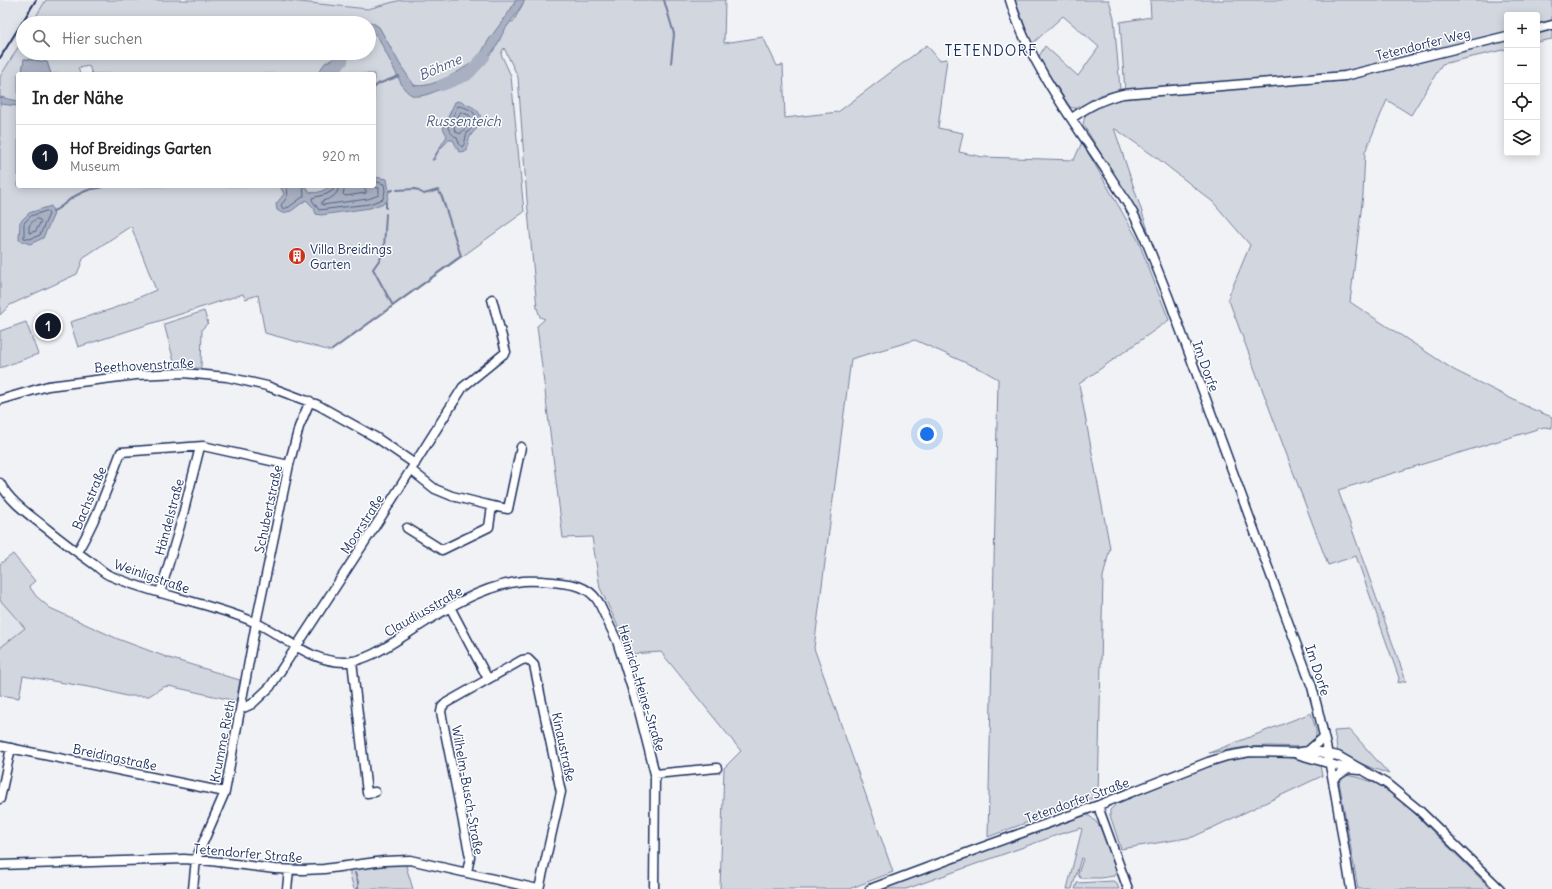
<!DOCTYPE html>
<html lang="de">
<head>
<meta charset="utf-8">
<style>
	body { margin:0; font-family:Delius,sans-serif; background:#f6f6f6; color:#202124 }
	.controls { position:absolute; right:12px; top:12px; display:grid; overflow:hidden; border-radius:4px; box-shadow:0 2px 10px #0003 }
	.controls button { width:36px; height:36px; display:grid; place-items:center; padding:0; border:0; border-bottom:1px solid #e0e0e0; background:#fff; color:#202124; font:20px sans-serif }
	.you { position:absolute; left:927px; top:434px; width:14px; height:14px; margin:-10px; border:3px solid #fff; border-radius:50%; background:#1a73e8; box-shadow:0 0 0 6px #1a73e833 }
	.badge { display:grid; place-items:center; width:26px; height:26px; border-radius:50%; background:#111827; color:#fff; font-size:13px; font-weight:700 }
	.pin { position:absolute; translate:-50% -50%; border:2px solid #fff; box-shadow:0 1px 4px #0006 }
	.list { margin:0; padding:0; list-style:none }
	h2 { display:flex; justify-content:space-between; align-items:center; height:52px; margin:0; padding:0 16px; font-size:17px }
	h2 small { font-size:13px; font-weight:400; color:#757577 }
	.list li { display:grid; grid-template-columns:26px 1fr auto; gap:12px; align-items:center; box-sizing:border-box; height:64px; padding:0 16px; border-top:1px solid #e0e0e0 }
	.list b { display:block; font-size:15px; white-space:nowrap }
	.list p { margin:0; font-size:13px; white-space:nowrap; color:#757577 }
	.list em { font-size:13px; font-style:normal; color:#757577 }
	.icon { flex:none; width:22px; height:22px; fill:none; stroke:currentColor; stroke-width:2; stroke-linecap:round; stroke-linejoin:round }
	.map { position:relative; flex:none; width:1552px; height:889px; overflow:hidden }
	.search { position:absolute; background:#fff; box-shadow:0 2px 10px #0003; left:16px; top:16px; width:360px; height:44px; display:flex; align-items:center; gap:10px; box-sizing:border-box; padding:0 14px; border-radius:22px; color:#757577; font-size:15px }
	.panel { position:absolute; background:#fff; box-shadow:0 2px 10px #0003; left:16px; top:72px; width:360px; height:116px; border-radius:4px }
	.map>svg:first-child { display:block }
	.built { fill:#e1e4ea }
	.green { fill:#d2d6df; stroke:#76829e; fill-rule:evenodd }
	.water { fill:#a8b0c2; stroke:#707c9a }
	.lines { fill:none; stroke-linecap:round; stroke-linejoin:round }
	.shore { stroke:#536386; stroke-width:1 }
	.stream { stroke:#707c9a; stroke-width:2 }
	.river { stroke:#a8b0c2; stroke-width:12 }
	.minor-casing { stroke:#1b2f5e; stroke-width:11 }
	.minor { stroke:#fff; stroke-width:8 }
	.rail { stroke:#1b2f5e; stroke-width:2 }
	.labels { text-anchor:middle; stroke-width:3; stroke-linejoin:round; paint-order:stroke }
	.street-label { font-size:13px; fill:#1b2f5e; stroke:#fff }
	.poi-label { font-size:13px; fill:#1b2f5e; stroke:#fff; text-anchor:start }
	.water-label { font-size:14px; font-style:italic; fill:#4c5c81; stroke:#fff }
	.quarter-label { font-size:15px; letter-spacing:1px; fill:#1b2f5e; stroke:#fff }
</style>
</head>
<body>
<div class="map">
<svg width="1552" height="889" viewBox="0 0 1552 889">
	<rect width="100%" height="100%" fill="#f1f2f5"/>
	<filter id="ink" filterUnits="userSpaceOnUse"><feTurbulence type="fractalNoise" baseFrequency=".025" numOctaves="2"/><feDisplacementMap in="SourceGraphic" scale="8" xChannelSelector="R" yChannelSelector="G"/><feConvolveMatrix kernelMatrix="1 2 1 2 8 2 1 2 1" color-interpolation-filters="sRGB"/></filter>
	<g filter="url(#ink)">
		<!-- built -->
		<path class="built" d="M0 0H46L32 23H23V39L0 77Z
			M285 0H401L368 9Z
			M0 600 25 628 0 648Z"/>
		<!-- green -->
		<path class="green" d="M46 0H280L368 9 401 0H516L510 12 502 20 513 22 525 0H725L724 43 763 37 777 66 783 65 785 118 838 112 927 45 939 60 947 59 938 128 963 133 959 152 983 157 1074 160 1082 142 1138 240 1169 320 1079 384 1110 548 1103 577 1098 796 988 837 998 379 984 371 915 340 851 359 814 648 893 872 849 889H720L724 768 741 751 661 652 631 654 600 588 592 537 563 538 537 326 545 319 540 317 537 308 527 200 518 77 504 48 501 54 511 76 524 212 331 351 265 333 258 295 245 299 243 294 78 347 70 322 112 309 156 290 131 226 84 257 77 274 10 305 0 315V77L23 39V53H369V23H32ZM24 59 47 62 51 74H80L78 68 89 66 92 74H374V186H18V74H22Z
			M1015 0H1109L1114 18 1120 89C1113 92 1105 93 1098 96 1086 101 1085 112 1070 107L1038 58 1045 46 1078 76 1099 47 1063 16 1032 44Z
			M1150 0H1552V39L1537 42V15H1507V49L1442 64 1411 115 1387 100 1365 152 1363 195 1350 302 1454 370 1532 409 1552 417V428L1544 427 1338 490 1406 681 1398 683 1399 678 1356 556 1328 565 1228 298 1250 245 1213 202 1157 158 1114 128 1149 233 1083 124 1086 112 1111 101 1125 91 1120 22 1151 17Z
			M204 311 208 323 202 329 201 368 176 369 164 324Z
			M26 322 38 354 0 368V331Z
			M13 554 35 581 29 586 36 596 50 608 118 639 169 658 222 674V675L240 680 236 701 169 686 163 687 149 696H126L100 689 23 676 19 698 0 695V648L25 628 0 600V564Z
			M1311 713 1316 730V740L1312 745 1305 747 1270 746 1246 747 1209 753Z
			M1350 730 1389 774 1372 768 1338 754 1334 731Z
			M1261 756C1281 756 1301 758 1320 765L1322 776 1193 837 1121 849 1110 815V810L1116 804 1210 765 1228 760Z
			M1346 775 1361 778 1377 784 1399 798 1491 889H1358L1339 781Z
			M1087 815C1103 821 1111 854 1118 869L1114 876 1101 878H1080L1078 874 1083 859 1081 858 1072 889H1067L1082 829 1081 828 1060 834 906 889H879L1026 834Z
			M405 863 413 889H354L350 875V869Z
			M1113 881 1116 882 1119 889H1075L1077 883Z"/>
		<!-- water -->
		<path class="water" d="M516 0H525C519 10 513 19 506 28 501 35 499 43 494 50 483 65 433 99 415 96 410 95 406 91 403 87L378 37 369 29V23H355C365 20 371 21 379 27L401 66 414 85C429 90 463 70 475 60 482 54 485 45 490 38 499 25 509 14 516 0Z
			M341 53H347C343 63 335 66 327 74H317L325 63 341 55Z
			M24 59 47 62 51 74H22Z
			M0 97 18 101V106L0 104Z
			M458 101C469 105 486 110 479 125 477 129 473 132 471 135 468 139 468 146 467 151L459 152 453 140H449L439 150 434 160H432L447 136 443 128 455 102Z
			M374 177 387 179 389 191 387 202 370 208 321 215 316 214 314 208 306 200 291 211 282 213 277 210 276 204 284 194 280 186H306L309 192C321 195 324 188 332 186 340 184 365 186 374 186Z
			M51 206 54 214 43 238 30 244 19 240 20 222 29 213Z"/>
		<g class="lines">
			<!-- shore -->
			<path class="shore" d="M458 106C466 107 480 112 475 123 474 127 470 129 467 133 465 137 466 143 462 147 459 145 459 142 457 138 453 134 452 136 448 128Z
				M461 112 469 115 471 118 469 124 460 134 455 131 454 128Z
				M286 186C290 195 286 199 281 205L283 209 289 207 304 196 303 186
				M334 186 333 190 327 194 312 198V200L319 210 369 204 383 199 385 191 384 184 374 181
				M339 186C338 196 330 199 322 201V205L368 199 379 195V188L372 186
				M345 186 343 194 345 196 366 193V190L362 186
				M47 211 49 214 40 235 30 239 24 238V223L31 216Z
				M38 219 41 221 36 231 29 233V226L33 221Z"/>
			<!-- stream -->
			<path class="stream" d="M664 0 674 34 671 63
				M165 53H169
				M374 88 378 84 399 76
				M389 191 393 190
				M386 208V202
				M53 211C61 209 68 199 77 195 81 193 87 190 92 189 97 188 99 189 104 186
				M386 214 384 248 382 256 373 269 392 304
				M332 350 461 256 442 197 438 190 424 194 415 189 397 190
				M355 873 358 882V889"/>
			<!-- river -->
			<path class="river" d="M328 74 342 61 343 53
				M442 85 467 75 484 57"/>
			<defs>
				<path id="minor" d="M1010 0C1033 77 1093 144 1133 213L1145 238 1168 296 1312 687C1330 753 1340 821 1351 889
					M1537 29 1552 25
					M1072 118C1089 106 1102 99 1123 94L1345 76 1507 36
					M0 400 48 386 136 375 183 373 227 377 267 386 318 405 377 438 415 464
					M0 483C10 502 30 515 46 528 62 541 78 553 95 565 100 569 105 574 111 576 157 596 208 602 254 622 284 635 310 663 346 662 367 661 389 645 407 634 442 611 480 586 523 581 533 580 543 581 553 582 572 584 587 585 598 601L617 641 639 711 655 774 654 889
					M492 506 508 509 521 447
					M407 528 442 550 489 527 492 506 452 496 435 489 411 470
					M77 552C96 521 108 486 121 452L203 446 289 465
					M160 593 180 526 200 447
					M450 607 488 679
					M352 661 367 793 375 792
					M241 709 252 704 270 687 383 514 463 387 506 352 492 299
					M0 746 225 792
					M1308 751 1324 737
					M1297 754 1348 769 1359 770
					M655 774 717 768
					M1333 780 1340 774 1348 769
					M0 799 11 748
					M1099 805 1100 812 1128 889
					M0 865 184 859 211 861 275 869 303 870 324 869 384 861 410 860 538 889
					M467 872 470 857 441 712 442 707 446 703 522 660 528 659 534 665 561 792 539 889
					M193 889 196 859 225 792 256 623 289 465 299 427 310 401
					M287 889 289 870
					M870 889 980 848 1099 805 1208 762 1227 756 1250 752 1295 753 1308 751 1320 752 1338 756 1387 784 1420 811 1500 889"/>
			</defs>
			<!-- minor casing -->
			<use href="#minor" class="minor-casing"/>
			<!-- minor -->
			<use href="#minor" class="minor"/>
			<!-- rail -->
			<path class="rail" d="M0 58 36 0"/>
		</g>
	</g>
	<!-- icons -->
	<defs>
		<symbol id="building-disc" viewBox="-11 -11 22 22"><circle r="9.5" fill="#c8321e" stroke="#fff"/><path d="M-4-6H4V6H1V3H-1V6H-4ZM-2.5-4.3h1.7v1.8h-1.7ZM.8-4.3h1.7v1.8H.8ZM-2.5-1h1.7V.8h-1.7ZM.8-1h1.7V.8H.8Z" fill="#fff"/></symbol>
	</defs>
	<g fill-rule="evenodd">
		<use href="#building-disc" x="287" y="246" width="20" height="20"/>
	</g>
	<g class="labels">
		<!-- street labels -->
		<g class="street-label">
			<text transform="translate(1423 44) rotate(-14)" y="5">Tetendorfer Weg</text>
			<text transform="translate(144 365) rotate(-3)" y="5">Beethovenstraße</text>
			<text transform="translate(1206 366) rotate(70)" y="5">Im Dorfe</text>
			<text transform="translate(89 498) rotate(-67)" y="5">Bachstraße</text>
			<text transform="translate(268 509) rotate(-78)" y="5">Schubertstraße</text>
			<text transform="translate(169 517) rotate(-75)" y="5">Händelstraße</text>
			<text transform="translate(362 524) rotate(-57)" y="5">Moorstraße</text>
			<text transform="translate(152 576) rotate(19)" y="5">Weinligstraße</text>
			<text transform="translate(423 611) rotate(-30)" y="5">Claudiusstraße</text>
			<text transform="translate(1318 670) rotate(72)" y="5">Im Dorfe</text>
			<text transform="translate(642 688) rotate(73)" y="5">Heinrich-Heine-Straße</text>
			<text transform="translate(222 741) rotate(-79)" y="5">Krumme Rieth</text>
			<text transform="translate(564 747) rotate(78)" y="5">Kinaustraße</text>
			<text transform="translate(115 757) rotate(12)" y="5">Breidingstraße</text>
			<text transform="translate(468 790) rotate(80)" y="5">Wilhelm-Busch-Straße</text>
			<text transform="translate(1077 800) rotate(-20)" y="5">Tetendorfer Straße</text>
			<text transform="translate(248 853) rotate(5)" y="5">Tetendorfer Straße</text>
		</g>
		<!-- poi labels -->
		<g class="poi-label">
			<text x="310" y="254">Villa Breidings<tspan x="310" dy="15">Garten</tspan></text>
		</g>
		<!-- water labels -->
		<g class="water-label">
			<text transform="translate(440 67) rotate(-23)" y="5">Böhme</text>
			<text x="463" y="126">Russenteich</text>
		</g>
		<!-- quarter labels -->
		<g class="quarter-label">
			<text x="991" y="56">TETENDORF</text>
		</g>
	</g>
</svg>
<div class="controls">
<button>+</button>
<button>−</button>
<button><svg class="icon" aria-label="locate" viewBox="0 0 24 24"><circle cx="12" cy="12" r="6"/><path d="M12 2v4M12 18v4M2 12h4M18 12h4"/></svg></button>
<button><svg class="icon" aria-label="layers" viewBox="0 0 24 24"><path d="M12 4l9 5-9 5-9-5zM3 14l9 5 9-5"/></svg></button>
</div>
<div class="you"></div>
<div class="pin badge" style="left:48px;top:326px">1</div>
<div class="search"><svg class="icon" aria-label="search" viewBox="0 0 24 24"><circle cx="10" cy="10" r="6"/><path d="M15 15l6 6"/></svg>Hier suchen</div>
<section class="panel">
<h2>In der Nähe<small></small></h2>
<ul class="list">
<li><span class="badge">1</span><div><b>Hof Breidings Garten</b><p>Museum</p></div><em>920 m</em></li>
</ul>
</section>
</div>
</body>
</html>
